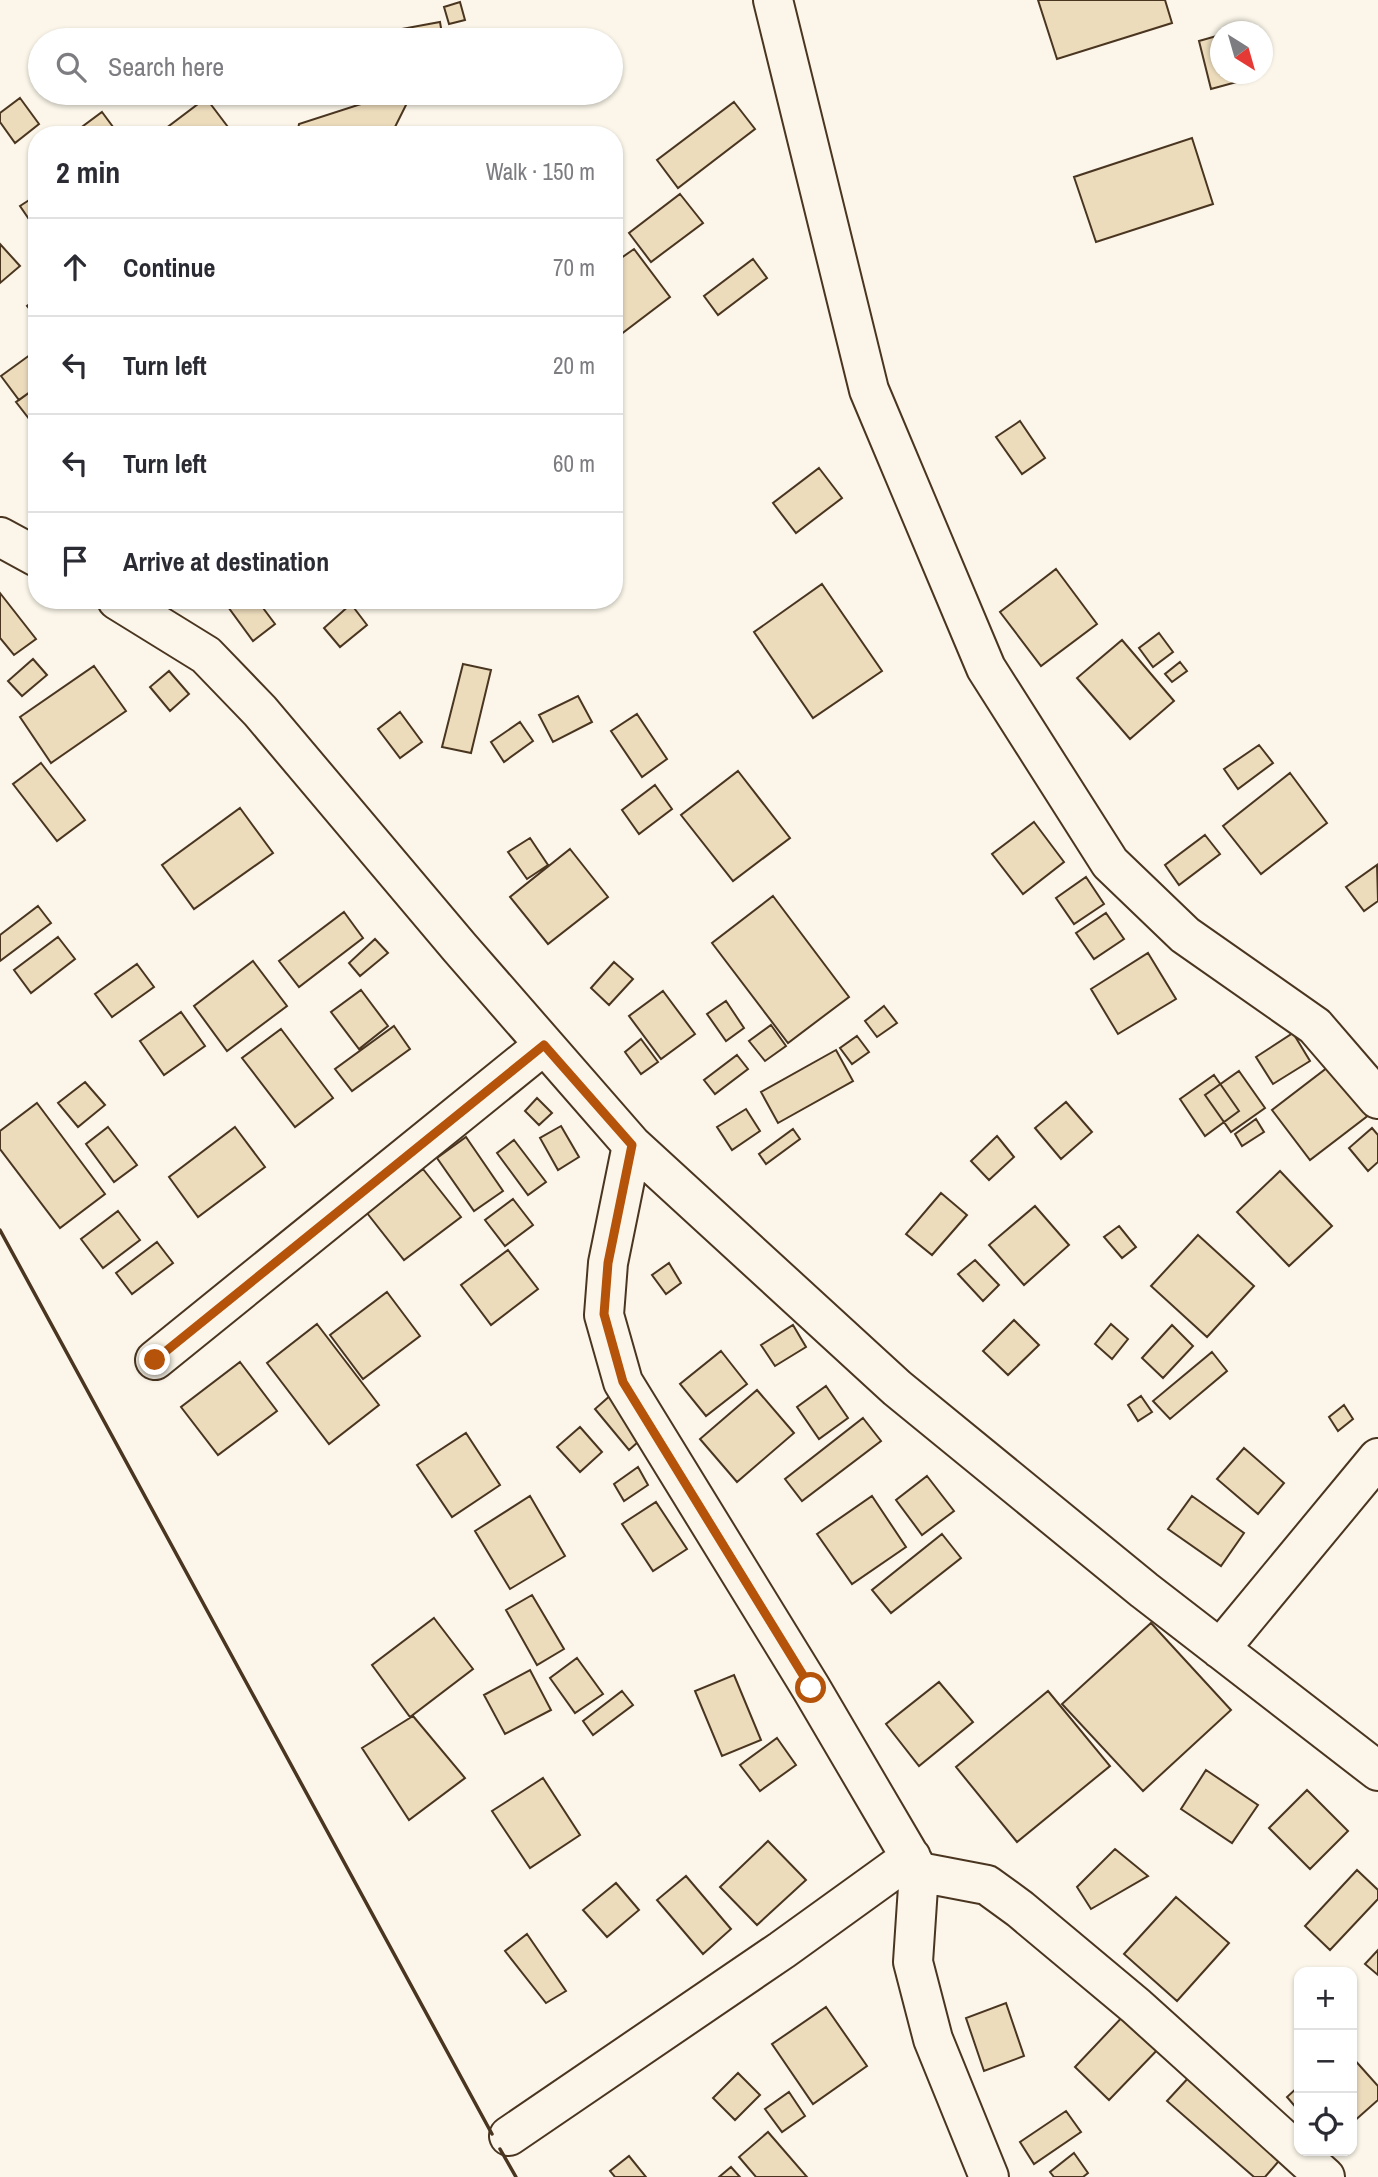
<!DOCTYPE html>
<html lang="en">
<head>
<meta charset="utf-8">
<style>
	body { margin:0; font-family:"Archivo Narrow",sans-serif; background:#f7f7f7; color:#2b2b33 }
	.controls { position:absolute; right:21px; bottom:21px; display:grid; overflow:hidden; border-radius:14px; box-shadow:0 2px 5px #0004 }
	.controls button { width:63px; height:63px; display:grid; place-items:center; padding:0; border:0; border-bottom:2px solid #e1e1e2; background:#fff; color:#2b2b33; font:35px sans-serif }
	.compass { position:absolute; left:1210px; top:21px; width:63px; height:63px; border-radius:50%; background:#fff; box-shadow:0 2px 5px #0004; rotate:143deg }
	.stop { position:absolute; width:21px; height:21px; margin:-16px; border:5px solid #b45309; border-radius:50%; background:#fff }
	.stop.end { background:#b45309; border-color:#fff; box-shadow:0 2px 7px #0008 }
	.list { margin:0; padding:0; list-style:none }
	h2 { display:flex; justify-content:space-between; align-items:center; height:91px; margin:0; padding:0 28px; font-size:30px }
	h2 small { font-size:23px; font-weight:400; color:#7c7c81 }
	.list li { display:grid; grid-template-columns:46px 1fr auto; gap:21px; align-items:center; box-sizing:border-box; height:98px; padding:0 28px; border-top:2px solid #e1e1e2 }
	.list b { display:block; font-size:26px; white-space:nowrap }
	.list em { font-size:23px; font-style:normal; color:#7c7c81 }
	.icon { flex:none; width:38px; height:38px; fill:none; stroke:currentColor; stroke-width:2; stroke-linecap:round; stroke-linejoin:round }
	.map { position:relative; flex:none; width:1378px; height:2177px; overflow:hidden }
	.search { position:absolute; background:#fff; box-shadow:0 2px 5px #0004; left:28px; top:28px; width:595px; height:77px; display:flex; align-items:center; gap:18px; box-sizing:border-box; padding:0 24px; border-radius:38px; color:#7c7c81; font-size:26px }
	.panel { position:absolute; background:#fff; box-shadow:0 2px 5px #0004; left:28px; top:126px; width:595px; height:483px; border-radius:28px }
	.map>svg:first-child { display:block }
	.building { fill:#ecdcbc; stroke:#4a3520; stroke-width:2 }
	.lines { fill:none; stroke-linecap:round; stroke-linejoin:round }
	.street-casing { stroke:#4a3520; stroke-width:42 }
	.street { stroke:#fbf6e9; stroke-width:38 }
	.wall { stroke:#4a3520; stroke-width:3.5 }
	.route { stroke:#b45309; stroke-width:9 }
</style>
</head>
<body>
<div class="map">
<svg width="1378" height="2177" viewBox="0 0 1378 2177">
	<rect width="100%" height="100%" fill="#fbf6e9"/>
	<!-- building -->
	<path class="building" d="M1038 0H1165L1172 23 1057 59Z
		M460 2 465 20 449 24 444 7Z
		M440 22 443 40H397L396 30Z
		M1220 35V74H1243L1244 80 1211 89 1199 41Z
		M395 93H412L391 135H297L299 124Z
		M20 98 39 124 15 143 0 122V113Z
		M206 98 234 135H157Z
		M734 102 755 129 678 188 657 160Z
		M102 112 119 135H71Z
		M1192 138 1213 204 1096 242 1074 177Z
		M680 194 703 223 651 262 629 233Z
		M37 195V227L35 228 20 206Z
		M0 244 20 266 0 283Z
		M634 249 670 297 616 338 614 263Z
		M753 259 767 278 718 315 704 296Z
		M37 298V318L27 306Z
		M34 352 37 355V387L19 400 1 376Z
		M37 387V429L16 402Z
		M1020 421 1045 458 1022 474 996 437Z
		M819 468 842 498 796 533 773 503Z
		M1056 569 1097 624 1041 666 1000 612Z
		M822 584 882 671 813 718 754 632Z
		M0 593 36 639 14 655 0 638Z
		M223 600H257L275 624 253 641Z
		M351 604 367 625 340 647 324 628Z
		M1159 633 1173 652 1153 667 1139 648Z
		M1122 640 1174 701 1130 739 1077 678Z
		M33 659 47 675 22 696 8 681Z
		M1180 662 1187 671 1172 682 1165 674Z
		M463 664 491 670 471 753 442 747Z
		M94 666 126 711 51 763 20 717Z
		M169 671 189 694 170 711 150 687Z
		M578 696 592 722 553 742 539 715Z
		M400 712 422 742 400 758 378 729Z
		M637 714 667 759 642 777 611 731Z
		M520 722 533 741 504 762 491 742Z
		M1259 745 1273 763 1238 789 1224 769Z
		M41 763 85 820 57 841 13 784Z
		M738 771 790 838 733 881 681 815Z
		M1290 773 1327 823 1261 874 1223 826Z
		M655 785 672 809 639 834 622 810Z
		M240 808 273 853 194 909 162 865Z
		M1034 822 1064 862 1023 894 992 854Z
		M1205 835 1220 854 1179 885 1165 865Z
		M530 838 548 865 527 879 508 852Z
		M570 849 608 897 548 944 510 897Z
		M1377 865 1378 901 1364 911 1346 887Z
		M1086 877 1104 904 1074 924 1056 898Z
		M773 896 849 997 788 1043 712 943Z
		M38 906 51 923 0 961V935Z
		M344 912 363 938 299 987 279 961Z
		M1106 913 1124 939 1094 959 1076 933Z
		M58 937 75 959 31 993 14 970Z
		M375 939 388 953 360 976 349 963Z
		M1148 953 1176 999 1118 1034 1091 989Z
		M253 961 287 1006 227 1051 194 1006Z
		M614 962 633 979 609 1005 591 988Z
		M137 964 154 987 112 1017 95 994Z
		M361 990 388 1026 359 1049 331 1012Z
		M663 991 695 1034 661 1059 629 1016Z
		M726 1001 744 1028 726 1041 707 1014Z
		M884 1006 897 1023 877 1037 865 1021Z
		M181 1012 205 1046 164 1075 140 1041Z
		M771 1025 786 1046 765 1061 749 1041Z
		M394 1026 410 1049 352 1091 335 1069Z
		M281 1029 333 1098 295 1127 242 1058Z
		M1293 1033 1310 1061 1273 1084 1256 1057Z
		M857 1036 869 1052 852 1064 840 1048Z
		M641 1039 658 1062 641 1074 625 1052Z
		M836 1050 853 1081 778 1123 761 1092Z
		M737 1055 748 1069 715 1094 704 1080Z
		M1336 1061 1374 1111 1310 1160 1272 1110Z
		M1239 1071 1265 1108 1231 1132 1205 1095Z
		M1214 1075 1239 1111 1205 1136 1180 1099Z
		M85 1082 105 1105 78 1127 58 1103Z
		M537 1098 552 1113 539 1125 525 1111Z
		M1066 1102 1092 1132 1061 1159 1035 1128Z
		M37 1103 105 1194 60 1228 0 1149V1131Z
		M746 1109 760 1131 732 1150 717 1127Z
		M1256 1119 1264 1132 1242 1146 1235 1134Z
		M561 1126 579 1157 558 1170 540 1138Z
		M108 1127 137 1165 114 1182 86 1144Z
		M235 1127 265 1167 198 1217 169 1177Z
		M1372 1128 1378 1135V1162L1368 1171 1349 1148Z
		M793 1129 800 1139 766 1164 759 1154Z
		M997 1136 1014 1157 989 1180 971 1161Z
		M466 1137 503 1191 474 1211 437 1158Z
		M514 1140 546 1182 528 1195 497 1153Z
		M423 1169 461 1217 404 1260 367 1213Z
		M1280 1171 1332 1226 1289 1266 1237 1212Z
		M941 1193 967 1215 932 1255 906 1234Z
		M513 1199 533 1225 505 1246 485 1220Z
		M1035 1206 1069 1245 1024 1285 989 1245Z
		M118 1211 140 1240 103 1268 81 1239Z
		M1119 1226 1136 1247 1122 1258 1104 1237Z
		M1198 1235 1254 1286 1207 1337 1151 1286Z
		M157 1242 173 1263 132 1294 116 1273Z
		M508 1250 538 1289 491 1325 461 1285Z
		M975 1260 999 1285 983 1301 958 1274Z
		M669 1263 681 1283 666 1294 652 1275Z
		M387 1292 420 1336 363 1379 330 1335Z
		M1014 1320 1039 1345 1008 1375 983 1351Z
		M317 1324 379 1405 329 1444 267 1363Z
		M1111 1324 1128 1339 1112 1359 1095 1344Z
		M793 1325 806 1347 775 1366 761 1345Z
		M1172 1325 1193 1346 1163 1378 1142 1358Z
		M721 1351 747 1384 706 1416 680 1384Z
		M1212 1352 1227 1371 1170 1419 1153 1401Z
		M240 1362 277 1411 218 1455 181 1407Z
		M826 1386 848 1418 819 1439 797 1407Z
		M757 1390 794 1433 737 1482 700 1439Z
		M612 1394 647 1434 629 1450 595 1409Z
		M1141 1396 1152 1412 1138 1421 1128 1405Z
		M1344 1405 1353 1419 1338 1431 1329 1417Z
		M863 1418 881 1441 802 1501 785 1479Z
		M580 1427 602 1452 580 1472 557 1447Z
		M466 1433 500 1485 452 1517 417 1465Z
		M1244 1448 1284 1483 1258 1514 1217 1479Z
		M638 1467 648 1485 624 1501 614 1484Z
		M927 1476 954 1511 922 1535 896 1500Z
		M530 1496 565 1556 510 1589 475 1531Z
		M872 1496 906 1547 852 1584 817 1534Z
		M1192 1496 1244 1533 1221 1566 1168 1529Z
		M656 1502 687 1549 653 1571 622 1524Z
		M942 1534 961 1558 891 1613 872 1590Z
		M532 1595 564 1649 537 1665 506 1610Z
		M434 1618 473 1669 410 1717 372 1665Z
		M1151 1623 1231 1710 1143 1791 1062 1704Z
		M577 1658 603 1694 575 1713 550 1678Z
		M530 1670 551 1710 505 1734 484 1695Z
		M734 1675 761 1740 722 1756 695 1691Z
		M939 1682 973 1722 919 1766 886 1724Z
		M622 1691 633 1705 593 1735 583 1721Z
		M1048 1691 1110 1766 1017 1842 956 1767Z
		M413 1716 465 1778 409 1820 362 1748Z
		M777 1738 796 1765 760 1791 740 1765Z
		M1206 1770 1258 1805 1232 1843 1181 1809Z
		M543 1778 580 1835 530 1868 492 1811Z
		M1307 1790 1348 1831 1310 1869 1269 1828Z
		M768 1841 806 1880 757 1925 720 1887Z
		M1115 1849 1148 1876 1091 1909 1077 1887Z
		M1357 1870 1378 1890V1899L1330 1950 1305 1926Z
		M686 1876 731 1929 703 1954 657 1900Z
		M616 1883 639 1910 607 1937 583 1910Z
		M1176 1897 1229 1943 1177 2001 1124 1954Z
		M527 1934 566 1991 546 2003 505 1951Z
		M1378 1950V1975L1365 1964Z
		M1006 2003 1024 2056 984 2071 966 2018Z
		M826 2007 867 2066 813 2104 772 2044Z
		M1128 2011 1163 2044 1109 2100 1075 2067Z
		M1352 2057 1378 2086V2100L1352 2123Z
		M738 2073 760 2095 735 2120 713 2098Z
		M1191 2075 1284 2155 1265 2177H1254L1167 2101Z
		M1299 2086V2111L1287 2097Z
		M789 2092 805 2116 782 2132 765 2109Z
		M1066 2111 1081 2132 1034 2164 1020 2142Z
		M768 2132 807 2177H756L739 2157Z
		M1074 2153 1088 2173 1083 2177H1054L1050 2172Z
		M629 2156 646 2177H615L610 2171Z
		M731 2167 740 2177H719Z"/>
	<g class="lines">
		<defs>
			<path id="street" d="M773 0 869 390 986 668 1110 863 1185 935 1315 1026 1378 1099
				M0 537 37 557
				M117 600 206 655 260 711 460 948 632 1145 897 1388 1144 1590 1378 1771
				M632 1145 608 1263 604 1315 623 1382 811 1688 919 1872 987 1885 1020 1909 1136 2006 1325 2177
				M155 1360 544 1045
				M1220 1649 1378 1458
				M919 1872 913 1962 933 2039 989 2177
				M509 2136 782 1950 911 1857"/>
		</defs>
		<!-- street casing -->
		<use href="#street" class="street-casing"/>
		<!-- street -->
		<use href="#street" class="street"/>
		<!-- wall -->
		<path class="wall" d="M0 1230 492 2134
			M500 2149 516 2177"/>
	</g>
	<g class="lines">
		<!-- route -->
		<path class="route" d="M155 1360 544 1045 632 1145 608 1263 604 1314 623 1382 811 1688"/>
	</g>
</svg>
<div class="controls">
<button>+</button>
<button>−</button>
<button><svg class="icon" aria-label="locate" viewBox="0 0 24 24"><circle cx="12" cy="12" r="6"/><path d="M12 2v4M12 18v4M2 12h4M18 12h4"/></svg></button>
</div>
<svg class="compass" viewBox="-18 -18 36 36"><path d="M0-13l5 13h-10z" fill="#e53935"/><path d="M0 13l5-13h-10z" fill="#7c7c81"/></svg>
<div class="stop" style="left:811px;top:1688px"></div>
<div class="stop end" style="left:155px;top:1360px"></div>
<div class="search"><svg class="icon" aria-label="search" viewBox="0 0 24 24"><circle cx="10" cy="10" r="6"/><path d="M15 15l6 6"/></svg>Search here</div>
<section class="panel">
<h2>2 min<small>Walk · 150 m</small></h2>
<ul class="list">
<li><svg class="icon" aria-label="ahead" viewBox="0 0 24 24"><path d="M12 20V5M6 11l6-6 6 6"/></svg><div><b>Continue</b></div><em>70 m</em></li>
<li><svg class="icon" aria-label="left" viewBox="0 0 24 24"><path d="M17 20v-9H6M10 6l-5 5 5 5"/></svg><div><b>Turn left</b></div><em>20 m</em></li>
<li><svg class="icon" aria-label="left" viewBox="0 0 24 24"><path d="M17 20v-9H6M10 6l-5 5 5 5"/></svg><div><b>Turn left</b></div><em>60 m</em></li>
<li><svg class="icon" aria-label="arrive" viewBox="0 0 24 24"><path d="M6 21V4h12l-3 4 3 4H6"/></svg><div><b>Arrive at destination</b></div></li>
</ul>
</section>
</div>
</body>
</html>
